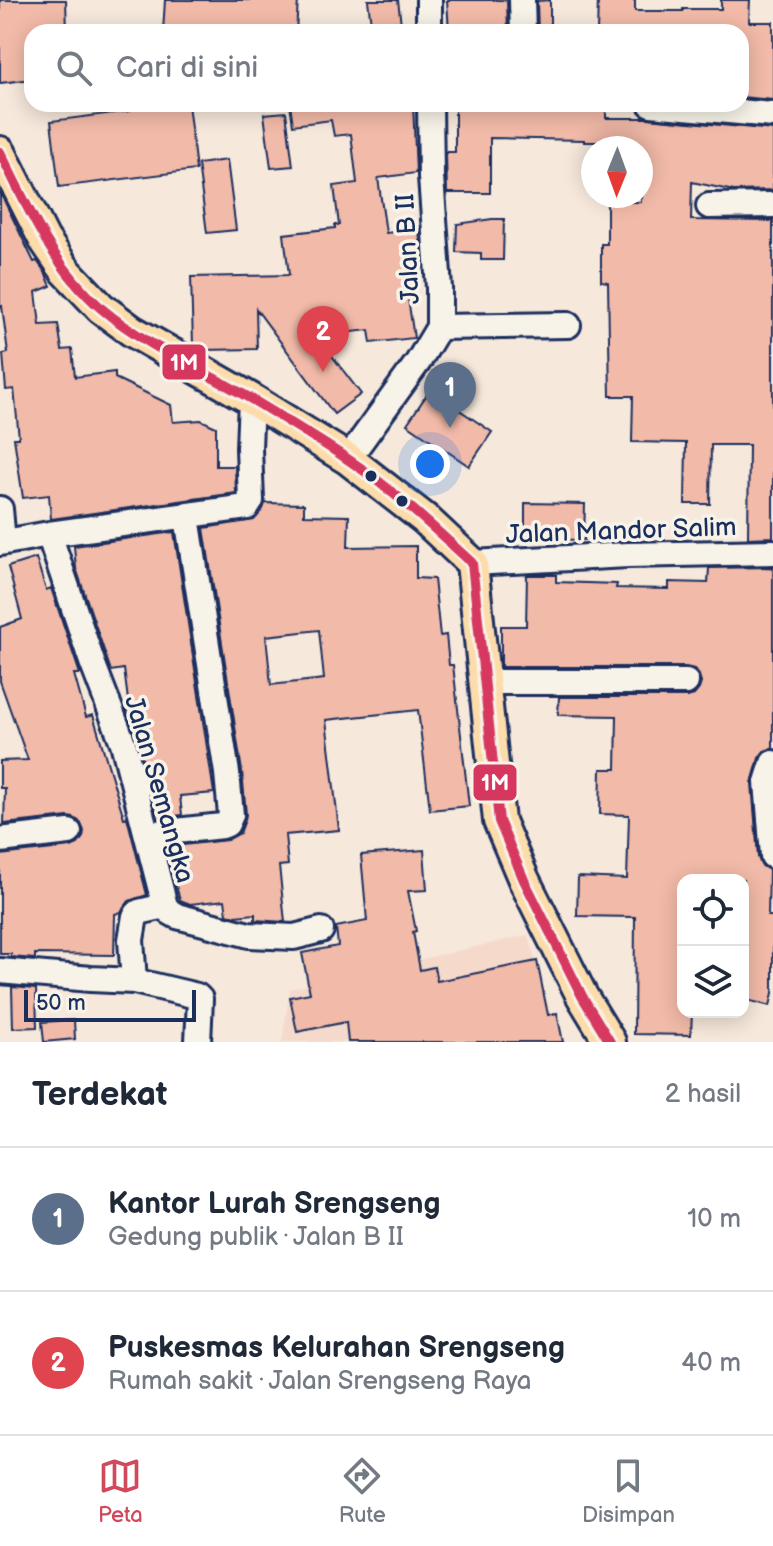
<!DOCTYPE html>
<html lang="id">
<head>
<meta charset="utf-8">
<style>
	body { margin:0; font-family:"Balsamiq Sans",sans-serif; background:#f2f2f3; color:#1f2937 }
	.controls { position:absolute; right:24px; bottom:24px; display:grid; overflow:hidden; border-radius:16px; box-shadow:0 4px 20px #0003 }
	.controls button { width:72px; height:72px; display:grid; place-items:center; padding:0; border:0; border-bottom:2px solid #e0e1e3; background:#fff; color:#1f2937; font:40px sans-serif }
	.compass { position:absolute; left:581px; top:136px; width:72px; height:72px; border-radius:50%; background:#fff; box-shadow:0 4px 20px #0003; rotate:181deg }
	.scale { position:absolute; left:24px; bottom:20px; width:172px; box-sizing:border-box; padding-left:8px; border:4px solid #1b2f5e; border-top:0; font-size:22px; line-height:28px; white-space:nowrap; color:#1b2f5e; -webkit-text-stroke:6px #f7f3e8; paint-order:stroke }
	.you { position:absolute; left:430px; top:464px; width:28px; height:28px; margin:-20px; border:6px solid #fff; border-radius:50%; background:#1a73e8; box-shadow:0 0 0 12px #1a73e833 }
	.badge { display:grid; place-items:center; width:52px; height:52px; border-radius:50%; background:#d1495b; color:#fff; font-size:26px; font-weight:700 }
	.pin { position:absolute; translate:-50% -66px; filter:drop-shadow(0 2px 4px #0008) }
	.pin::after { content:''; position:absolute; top:42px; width:28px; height:24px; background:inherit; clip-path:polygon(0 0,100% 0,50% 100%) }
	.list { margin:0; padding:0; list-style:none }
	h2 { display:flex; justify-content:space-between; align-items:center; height:104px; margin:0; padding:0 32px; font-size:34px }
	h2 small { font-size:26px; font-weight:400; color:#747a83 }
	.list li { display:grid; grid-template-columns:52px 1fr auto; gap:24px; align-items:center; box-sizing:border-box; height:144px; padding:0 32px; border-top:2px solid #e0e1e3 }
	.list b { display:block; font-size:30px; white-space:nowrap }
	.list p { margin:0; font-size:26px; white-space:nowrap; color:#747a83 }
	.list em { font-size:26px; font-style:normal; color:#747a83 }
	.icon { flex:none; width:44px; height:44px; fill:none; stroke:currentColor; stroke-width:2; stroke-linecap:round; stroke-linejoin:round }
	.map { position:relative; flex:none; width:773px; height:1042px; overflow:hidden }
	.search { position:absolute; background:#fff; box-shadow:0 4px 20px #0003; left:24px; right:24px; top:24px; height:88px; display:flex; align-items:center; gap:20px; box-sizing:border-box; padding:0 28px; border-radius:24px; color:#747a83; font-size:30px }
	.sheet { height:392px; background:#fff }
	nav { display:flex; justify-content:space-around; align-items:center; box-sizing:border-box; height:112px; border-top:2px solid #e0e1e3; background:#fff; font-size:22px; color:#747a83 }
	nav a { display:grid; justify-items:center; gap:4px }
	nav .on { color:#d1495b }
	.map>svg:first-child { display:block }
	.built { fill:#f5dacc }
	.building { fill:#f2baa8; stroke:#1b2f5e; stroke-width:2; fill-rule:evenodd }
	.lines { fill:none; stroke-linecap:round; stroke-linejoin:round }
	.minor-casing { stroke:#1b2f5e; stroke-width:30 }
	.major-casing { stroke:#1b2f5e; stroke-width:36 }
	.minor { stroke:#f7f3e8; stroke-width:24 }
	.major { stroke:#fddcac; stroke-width:30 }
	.bus-1-casing { stroke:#f7f3e8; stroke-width:16 }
	.bus-1 { stroke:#d6375f; stroke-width:10 }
	.bus-dot { fill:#1b2f5e; stroke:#f7f3e8; stroke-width:3 }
	.labels { text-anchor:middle; stroke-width:7; stroke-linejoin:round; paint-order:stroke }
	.street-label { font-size:26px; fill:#1b2f5e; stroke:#f7f3e8 }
	.line-badge { stroke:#f7f3e8; stroke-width:3 }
	.badge-label { font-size:22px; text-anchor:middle; font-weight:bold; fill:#fff }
</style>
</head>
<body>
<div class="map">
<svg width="773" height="1042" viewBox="0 0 773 1042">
	<rect width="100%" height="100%" fill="#f6e8db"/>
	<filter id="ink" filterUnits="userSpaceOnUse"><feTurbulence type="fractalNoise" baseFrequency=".0125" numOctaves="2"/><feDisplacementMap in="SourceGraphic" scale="16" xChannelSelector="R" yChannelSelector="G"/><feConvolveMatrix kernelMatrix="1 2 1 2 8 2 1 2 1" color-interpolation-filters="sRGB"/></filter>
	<g filter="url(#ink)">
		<!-- built -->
		<path class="built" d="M528 935 559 1042H282L290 989Z"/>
		<!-- building -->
		<path class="building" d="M0 0H66L67 32H32V79L0 83Z
			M165 0H298L296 32H163Z
			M368 0H398L402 32H372Z
			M447 0H507L508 32H449Z
			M550 0V32H538L537 1Z
			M598 0H635V11H683V9H721V0H750L749 22H773V100L741 97V32H597Z
			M129 104H188L196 170 59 187 51 121 130 111Z
			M290 104H413L416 173 378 178 386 233 419 229 421 252 407 254 411 284 406 285 414 338 371 343 369 330 317 336 361 394 334 414 256 309 257 349 202 350 193 345 191 277 289 275 284 234 335 228V225H339L334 186 357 183 351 134 334 136 331 120 293 125Z
			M455 104H606V118H648L773 130V190L734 191 692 182 691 220 773 221V537L748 538 749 445H711L710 504H685L686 443 632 442 633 396H610L608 282 601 281V244H607V202H641V148H608V142H584V140L490 138V193H447L446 152H455Z
			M286 112 293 166 271 168 264 114Z
			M227 160 236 230 207 233 198 164Z
			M0 192 34 262 37 261 45 272 51 286 36 292 40 325 58 324 62 350 72 349 75 377 115 372V378L171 405 173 422 201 420 216 427V466H235L236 493 51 519 49 495 23 498 14 438H19L14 389 6 390 3 354 8 353 2 306 0 307Z
			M492 219H504L503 260H481V253L456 252 457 224Z
			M430 390 492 432 469 466 407 424Z
			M265 503 304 504V515L349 516 348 547 416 546V578L434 579 440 636 446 635 449 665H453L469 806 430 810 418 710 326 720 339 830 285 835 288 865 279 866 285 922 255 920V914L235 916 227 914 225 900 190 904 180 900 165 847 227 840 240 833 245 820 246 814 242 771 204 528 254 520 263 509ZM319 630 324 679 271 685 266 636Z
			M525 503 585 504 584 540 525 539Z
			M174 532 214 793 180 796 182 815 158 818 137 739 126 709 129 708 124 669 111 671 76 568 74 546Z
			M36 558 46 590 51 588 80 674H74L86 717 93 715 124 818 127 817 147 895 129 901 121 912 115 914 114 955 35 954V959L11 957V954H0V855L71 847 78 844 83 837 84 831 80 822 74 818 68 817 4 824 5 788H0V761L28 760 0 681V627L22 619 8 567Z
			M773 567V748L764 751 759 758 752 783 758 857 761 865 769 870 768 916H773V993L770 1006 743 999V880H683V1012H692L691 1035 634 1034 635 917 577 916 578 877 627 879 629 815 600 814 601 769H616L617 716 558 715 559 697H687L694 695 699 689 701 683 699 675 694 669 686 667H501V626H526L527 575H556V582L617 584 616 588 669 589V582L708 583 709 568Z
			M424 850 427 890 408 891 416 931 413 932 420 970 434 967 437 981 537 961 548 1015 557 1013 563 1042H348L346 1022 297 1032 290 997 310 993 302 953 338 946 336 927 367 921 361 855Z
			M12 987 36 989 37 1027 13 1028Z
			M74 1020 75 1039 44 1042 42 1022Z"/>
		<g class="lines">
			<defs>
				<path id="minor" d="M429 0V32
					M522 0 523 32
					M651 104 773 115
					M709 206 773 205
					M439 327 568 325
					M348 459 418 362 439 327V288L431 177 430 104
					M0 509 3 542
					M49 534 92 662 123 743 165 906 170 912 177 916 249 935 294 937 321 930
					M0 543 49 534 247 507 251 501 249 448 251 399
					M472 563 628 555 773 552
					M484 682H686
					M773 763 767 782 773 856
					M148 834 222 826 227 824 231 815 227 773 187 517
					M0 840 69 832
					M0 971 91 979 134 981 197 996 200 999 198 1042
					M134 981 131 940 135 916 139 912 165 906"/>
				<path id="major" d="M0 152 44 239 66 271 101 308 132 331 251 399 348 459 425 519 472 563 499 821 524 880 582 996 610 1042"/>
			</defs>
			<!-- minor casing -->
			<use href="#minor" class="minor-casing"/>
			<!-- major casing -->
			<use href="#major" class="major-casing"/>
			<!-- minor -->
			<use href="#minor" class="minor"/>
			<!-- major -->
			<use href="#major" class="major"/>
			<defs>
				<path id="bus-1" d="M0 152C28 208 53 267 102 309 146 346 204 371 253 400 284 419 316 438 346 458 391 488 432 526 472 563L499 821 524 880 582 996 610 1042"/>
			</defs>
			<!-- bus-1 casing -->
			<use href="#bus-1" class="bus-1-casing"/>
			<!-- bus-1 -->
			<use href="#bus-1" class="bus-1"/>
		</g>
	</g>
	<!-- markers -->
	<g class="bus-dot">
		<circle cx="371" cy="476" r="7"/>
		<circle cx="402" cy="501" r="7"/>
	</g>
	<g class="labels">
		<!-- street labels -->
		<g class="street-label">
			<text transform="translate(407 249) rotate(-93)" y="9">Jalan B II</text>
			<text transform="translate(621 530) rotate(-2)" y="9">Jalan Mandor Salim</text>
			<text transform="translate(160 789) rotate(74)" y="9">Jalan Semangka</text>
		</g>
	</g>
	<g class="line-badge">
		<rect x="161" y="343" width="46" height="38" rx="8" fill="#d6375f"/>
		<rect x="472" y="763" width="46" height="39" rx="8" fill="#d6375f"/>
	</g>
	<g class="badge-label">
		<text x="184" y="370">1M</text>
		<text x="495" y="790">1M</text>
	</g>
</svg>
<div class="controls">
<button><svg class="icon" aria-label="locate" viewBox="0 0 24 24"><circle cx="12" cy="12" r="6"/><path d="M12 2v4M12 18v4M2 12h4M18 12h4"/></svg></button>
<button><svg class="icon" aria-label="layers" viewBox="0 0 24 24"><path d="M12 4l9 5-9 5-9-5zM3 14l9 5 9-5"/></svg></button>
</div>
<svg class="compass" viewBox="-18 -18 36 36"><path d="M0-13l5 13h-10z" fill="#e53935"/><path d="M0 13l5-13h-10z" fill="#747a83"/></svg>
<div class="scale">50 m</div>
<div class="you"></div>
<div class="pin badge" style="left:450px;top:428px;background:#5c6f8a">1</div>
<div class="pin badge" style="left:323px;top:372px;background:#e0444e">2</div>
<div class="search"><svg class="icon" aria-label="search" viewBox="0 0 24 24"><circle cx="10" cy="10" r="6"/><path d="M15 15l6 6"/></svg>Cari di sini</div>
</div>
<section class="sheet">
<h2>Terdekat<small>2 hasil</small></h2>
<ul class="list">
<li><span class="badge" style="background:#5c6f8a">1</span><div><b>Kantor Lurah Srengseng</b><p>Gedung publik · Jalan B II</p></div><em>10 m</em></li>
<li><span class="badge" style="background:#e0444e">2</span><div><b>Puskesmas Kelurahan Srengseng</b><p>Rumah sakit · Jalan Srengseng Raya</p></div><em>40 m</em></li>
</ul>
</section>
<nav>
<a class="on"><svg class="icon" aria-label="map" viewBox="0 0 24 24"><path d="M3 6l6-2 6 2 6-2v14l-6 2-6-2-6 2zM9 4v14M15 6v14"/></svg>Peta</a>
<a><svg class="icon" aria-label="directions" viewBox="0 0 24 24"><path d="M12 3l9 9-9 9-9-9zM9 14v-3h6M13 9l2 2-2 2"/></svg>Rute</a>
<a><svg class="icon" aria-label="saved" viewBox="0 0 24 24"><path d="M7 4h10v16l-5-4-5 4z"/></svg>Disimpan</a>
</nav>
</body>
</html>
